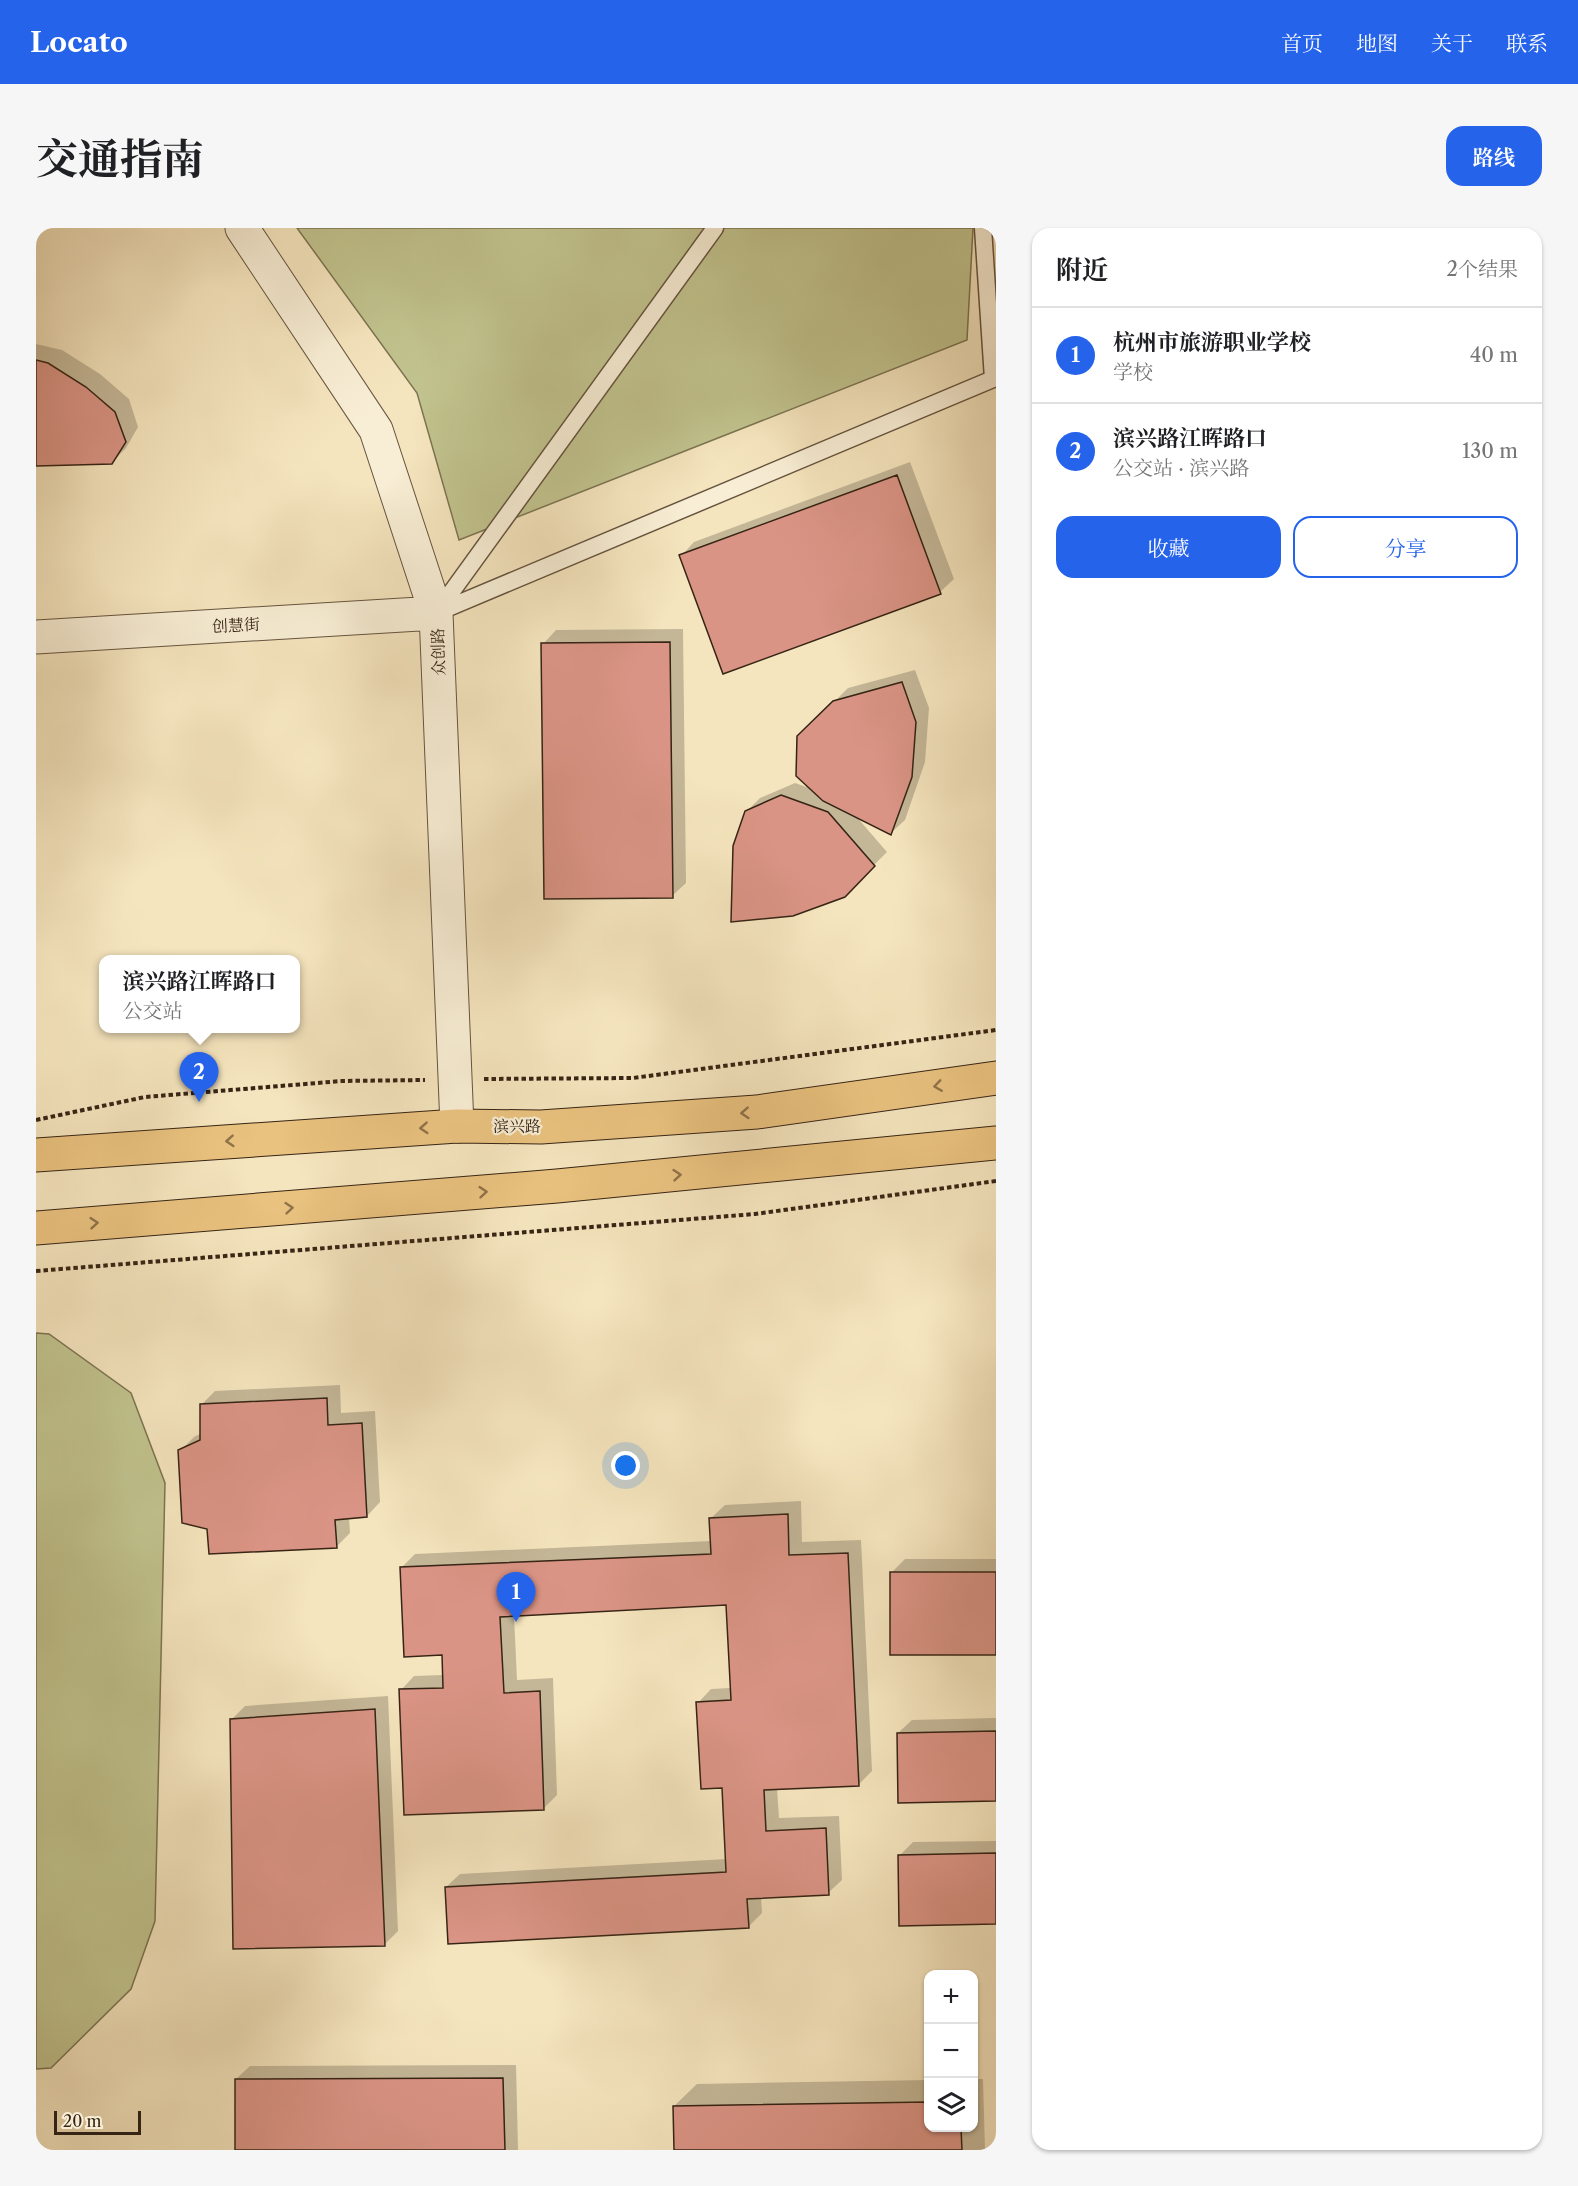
<!DOCTYPE html>
<html lang="zh">
<head>
<meta charset="utf-8">
<style>
	body { margin:0; font-family:"Libre Caslon Text","Noto Serif SC",serif; background:#f6f6f6; color:#202124 }
	.controls { position:absolute; right:18px; bottom:18px; display:grid; overflow:hidden; border-radius:12px; box-shadow:0 2px 4px #0004 }
	.controls button { width:54px; height:54px; display:grid; place-items:center; padding:0; border:0; border-bottom:2px solid #e0e0e0; background:#fff; color:#202124; font:30px sans-serif }
	.scale { position:absolute; left:18px; bottom:15px; width:87px; box-sizing:border-box; padding-left:6px; border:3px solid #362415; border-top:0; font-size:16px; line-height:21px; white-space:nowrap; color:#362415; -webkit-text-stroke:4px #f8eed5; paint-order:stroke }
	.you { position:absolute; left:590px; top:1238px; width:21px; height:21px; margin:-15px; border:4px solid #fff; border-radius:50%; background:#1a73e8; box-shadow:0 0 0 9px #1a73e833 }
	.badge { display:grid; place-items:center; width:39px; height:39px; border-radius:50%; background:#2563eb; color:#fff; font-size:20px; font-weight:700 }
	.pin { position:absolute; translate:-50% -50px; filter:drop-shadow(0 2px 3px #0008) }
	.pin::after { content:''; position:absolute; top:32px; width:21px; height:18px; background:inherit; clip-path:polygon(0 0,100% 0,50% 100%) }
	.popup { position:absolute; left:63px; top:727px; width:201px; height:78px; box-sizing:border-box; display:grid; place-content:center; border-radius:12px; background:#fff; filter:drop-shadow(0 2px 4px #0005); font-size:20px; white-space:nowrap; color:#757577 }
	.popup b { font-size:22px; color:#202124 }
	.popup::after { content:''; position:absolute; left:50%; top:100%; margin-left:-12px; border:12px solid transparent; border-top-color:#fff }
	.list { margin:0; padding:0; list-style:none }
	h2 { display:flex; justify-content:space-between; align-items:center; height:78px; margin:0; padding:0 24px; font-size:26px }
	h2 small { font-size:20px; font-weight:400; color:#757577 }
	.list li { display:grid; grid-template-columns:39px 1fr auto; gap:18px; align-items:center; box-sizing:border-box; height:96px; padding:0 24px; border-top:2px solid #e0e0e0 }
	.list b { display:block; font-size:22px; white-space:nowrap }
	.list p { margin:0; font-size:20px; white-space:nowrap; color:#757577 }
	.list em { font-size:20px; font-style:normal; color:#757577 }
	.actions { display:flex; gap:12px; padding:18px 24px }
	.actions a { flex:1; padding:14px 0; border:2px solid #2563eb; border-radius:18px; text-align:center; font-size:21px; color:#2563eb }
	.actions .main { background:#2563eb; color:#fff }
	.icon { flex:none; width:33px; height:33px; fill:none; stroke:currentColor; stroke-width:2; stroke-linecap:round; stroke-linejoin:round }
	.map { position:relative; flex:none; width:960px; height:1922px; overflow:hidden; border-radius:18px }
	header { display:flex; align-items:center; gap:36px; box-sizing:border-box; height:84px; padding:0 30px; background:#2563eb; color:#fff }
	header strong { font-size:28px }
	nav { display:flex; gap:33px; margin-inline-start:auto; font-size:21px }
	.intro { display:flex; align-items:center; justify-content:space-between; box-sizing:border-box; height:144px; padding:0 36px }
	h1 { margin:0; font-size:42px }
	.button { padding:15px 27px; border-radius:18px; background:#2563eb; color:#fff; font-size:21px; font-weight:700 }
	main { display:flex; gap:36px; padding:0 36px }
	aside { flex:1; background:#fff; border-radius:18px; box-shadow:0 2px 4px #0004 }
	.map>svg:first-child { display:block }
	.green { fill:#c1c38e; stroke:#7c7452; stroke-width:1.5 }
	.shadow { fill:#0003 }
	.building { fill:#da9485; stroke:#362415; stroke-width:1.5 }
	.lines { fill:none; stroke-linecap:round; stroke-linejoin:round }
	.lane-casing { stroke:#66543f; stroke-width:19 }
	.street-casing { stroke:#66543f; stroke-width:35 }
	.primary-casing { stroke:#362415; stroke-width:35 }
	.path { stroke:#362415; stroke-width:4; stroke-dasharray:4.5 3; stroke-linecap:butt }
	.lane { stroke:#f8eed5; stroke-width:16 }
	.street { stroke:#f8eed5; stroke-width:33 }
	.primary { stroke:#eac27f; stroke-width:33 }
	.oneway { stroke:#90734a }
	.labels { text-anchor:middle; stroke-width:4.5; stroke-linejoin:round; paint-order:stroke }
	.street-label { font-size:16px; fill:#362415; stroke:#f8eed5 }
</style>
</head>
<body>
<header>
<strong>Locato</strong>
<nav><a>首页</a><a>地图</a><a>关于</a><a>联系</a></nav>
</header>
<div class="intro"><h1>交通指南</h1><a class="button">路线</a></div>
<main>
<div class="map">
<svg width="960" height="1922" viewBox="0 0 960 1922">
	<rect width="100%" height="100%" fill="#f5e5be"/>
	<filter id="stains"><feTurbulence type="fractalNoise" baseFrequency=".00333" numOctaves="4"/><feColorMatrix values="0 0 0 0 .2 0 0 0 0 .09 0 0 0 0 .02 0 0 0 .5 -.17"/></filter>
	<radialGradient id="worn" r=".72"><stop offset=".6" stop-color="#630" stop-opacity="0"/><stop offset="1" stop-color="#630" stop-opacity=".3"/></radialGradient>
	<!-- green -->
	<path class="green" d="M261 0H937L931 112 423 312 381 165Z
		M0 1105 13 1106 95 1165 129 1255 119 1693 95 1761 15 1840 0 1841Z"/>
	<!-- shadow -->
	<path class="shadow" d="M0 116 26 122 64 146 93 171 102 199 90 220 76 234 0 237Z
		M874 234 918 351 904 364 688 445 645 328 658 314Z
		M647 401 650 655 636 668 507 416 520 402Z
		M879 442 893 480 889 534 869 592 855 605 819 587 851 624 808 667 710 584 724 570 759 555 776 561 763 509 812 460Z
		M304 1157 305 1185 339 1183 344 1274 331 1288 313 1289 314 1305 300 1319 172 1300 144 1223 158 1209 166 1205V1176L179 1163Z
		M765 1273 766 1314 825 1312 836 1543 822 1557 741 1560 743 1590 803 1588 806 1652 792 1665 725 1669 726 1685 713 1698 410 1659 424 1646 691 1631 687 1558 662 1475 675 1461 695 1460 691 1376 478 1387 481 1452 517 1450 521 1567 508 1580 365 1462 378 1448 408 1447 407 1425 366 1339 379 1326 676 1313 675 1290 689 1277Z
		M869 1331H960V1425L855 1345Z
		M352 1468 362 1703 349 1716 195 1492 209 1478Z
		M960 1490V1571L862 1505 876 1492Z
		M960 1613V1694L863 1628 877 1614Z
		M480 1837 482 1922H201L200 1851 214 1838Z
		M938 1851H947L949 1922H640L638 1878 661 1856 892 1852V1900H938Z"/>
	<!-- building -->
	<path class="building" d="M0 132 12 135 50 159 79 184 90 214 76 236 0 238Z
		M861 247 905 366 687 446 643 327Z
		M634 414 637 670 508 671 505 415Z
		M866 454 880 494 876 549 855 607 787 573 760 548 761 508 797 473Z
		M745 567 792 584 839 638 809 669 757 688 695 694 697 618 709 583Z
		M291 1170 292 1197 326 1195 331 1289 299 1292 301 1320 173 1326 171 1301 146 1295 142 1222 164 1212V1176Z
		M752 1286 753 1327 812 1325 823 1558 728 1562 730 1603 790 1600 793 1667 711 1671 713 1700 412 1716 409 1659 690 1644 686 1560 665 1561 660 1474 695 1472 690 1377 464 1389 468 1465 504 1463 508 1582 368 1587 363 1461 407 1460 406 1427 368 1429 364 1339 675 1326 673 1290Z
		M854 1344H960V1427H854Z
		M339 1481 349 1718 197 1721 194 1491Z
		M960 1503V1573L862 1575 861 1505Z
		M960 1625V1696L863 1698 862 1627Z
		M467 1850 469 1922H199V1851Z
		M892 1874V1900H925L926 1922H638L637 1878Z"/>
	<g class="lines">
		<defs>
			<path id="lane" d="M401 384 679 0
				M400 385 957 151 947 0"/>
			<path id="street" d="M206 0 340 202 400 385 421 898
				M0 409 400 385"/>
			<path id="primary" d="M0 927 421 898 505 899 721 884 960 850
				M0 1000 521 958 960 915"/>
		</defs>
		<!-- lane casing -->
		<use href="#lane" class="lane-casing"/>
		<!-- street casing -->
		<use href="#street" class="street-casing"/>
		<!-- primary casing -->
		<use href="#primary" class="primary-casing"/>
		<!-- path -->
		<path class="path" d="M448 851 597 850 960 802
			M0 892 109 869 306 853 389 852
			M0 1043 719 986 960 953"/>
		<!-- lane -->
		<use href="#lane" class="lane"/>
		<!-- street -->
		<use href="#street" class="street"/>
		<!-- primary -->
		<use href="#primary" class="primary"/>
	</g>
	<!-- one-way arrows -->
	<defs><path id="oneway-chevron" d="M-2-3.5L2.5 0L-2 3.5" fill="none" stroke-width="1.6" stroke-linecap="round" stroke-linejoin="round" transform="scale(1.5)"/></defs>
	<g class="oneway">
		<use href="#oneway-chevron" transform="translate(902 858) rotate(172)"/>
		<use href="#oneway-chevron" transform="translate(709 885) rotate(176)"/>
		<use href="#oneway-chevron" transform="translate(388 900) rotate(176)"/>
		<use href="#oneway-chevron" transform="translate(194 913) rotate(176)"/>
		<use href="#oneway-chevron" transform="translate(641 947) rotate(-5)"/>
		<use href="#oneway-chevron" transform="translate(447 964) rotate(-5)"/>
		<use href="#oneway-chevron" transform="translate(253 980) rotate(-5)"/>
		<use href="#oneway-chevron" transform="translate(58 995) rotate(-5)"/>
	</g>
	<g class="labels">
		<!-- street labels -->
		<g class="street-label">
			<text transform="translate(200 397) rotate(-3)" y="6">创慧街</text>
			<text transform="translate(402 424) rotate(-92)" y="6">众创路</text>
			<text x="481" y="904">滨兴路</text>
		</g>
	</g>
	<rect width="100%" height="100%" filter="url(#stains)"/>
	<rect width="100%" height="100%" fill="url(#worn)"/>
</svg>
<div class="controls">
<button>+</button>
<button>−</button>
<button><svg class="icon" aria-label="layers" viewBox="0 0 24 24"><path d="M12 4l9 5-9 5-9-5zM3 14l9 5 9-5"/></svg></button>
</div>
<div class="scale">20 m</div>
<div class="you"></div>
<div class="pin badge" style="left:480px;top:1394px">1</div>
<div class="pin badge" style="left:163px;top:874px">2</div>
<div class="popup"><b>滨兴路江晖路口</b>公交站</div>
</div>
<aside>
<h2>附近<small>2个结果</small></h2>
<ul class="list">
<li><span class="badge">1</span><div><b>杭州市旅游职业学校</b><p>学校</p></div><em>40 m</em></li>
<li><span class="badge">2</span><div><b>滨兴路江晖路口</b><p>公交站 · 滨兴路</p></div><em>130 m</em></li>
</ul>
<div class="actions"><a class="main">收藏</a><a>分享</a></div>
</aside>
</main>
</body>
</html>
